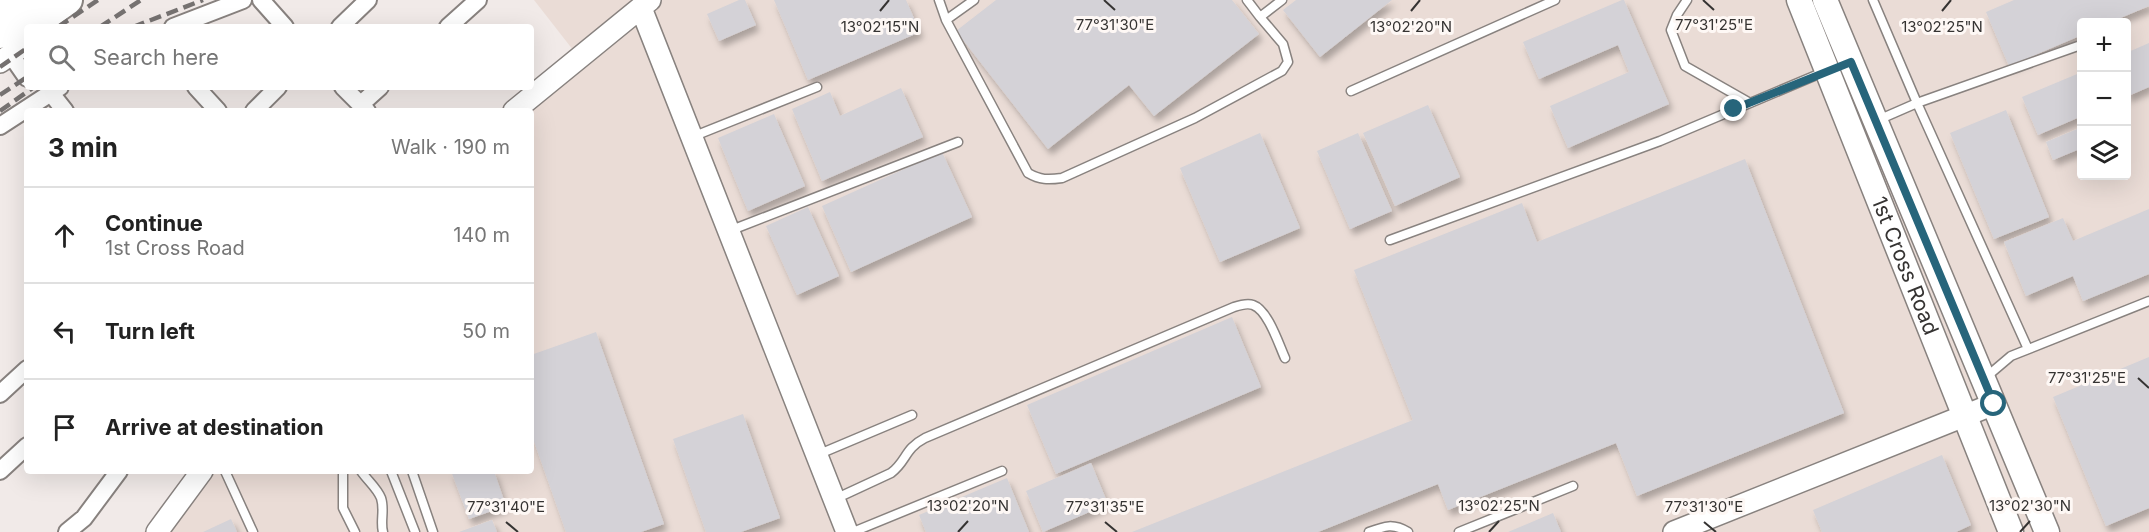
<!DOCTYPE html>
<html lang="en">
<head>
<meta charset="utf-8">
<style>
	body { margin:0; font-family:Inter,sans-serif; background:#f2f2f2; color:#222 }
	.controls { position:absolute; right:18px; top:18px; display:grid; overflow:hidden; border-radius:6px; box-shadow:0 6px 24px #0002 }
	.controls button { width:54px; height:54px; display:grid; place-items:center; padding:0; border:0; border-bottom:2px solid #e0e0e0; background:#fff; color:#222; font:30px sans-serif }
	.stop { position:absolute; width:18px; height:18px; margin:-14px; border:4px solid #27657b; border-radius:50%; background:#fff }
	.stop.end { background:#27657b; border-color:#fff; box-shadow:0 2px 6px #0008 }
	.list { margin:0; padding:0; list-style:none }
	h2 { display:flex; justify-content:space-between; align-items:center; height:78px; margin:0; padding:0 24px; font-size:26px }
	h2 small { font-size:20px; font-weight:400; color:#767676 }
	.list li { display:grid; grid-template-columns:39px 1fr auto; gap:18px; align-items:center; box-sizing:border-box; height:96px; padding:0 24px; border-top:2px solid #e0e0e0 }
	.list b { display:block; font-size:22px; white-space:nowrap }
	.list p { margin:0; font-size:20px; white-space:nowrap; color:#767676 }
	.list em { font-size:20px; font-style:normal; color:#767676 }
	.icon { flex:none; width:33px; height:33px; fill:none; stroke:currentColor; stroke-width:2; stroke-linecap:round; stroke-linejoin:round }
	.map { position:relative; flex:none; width:2149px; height:532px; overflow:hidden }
	.search { position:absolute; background:#fff; box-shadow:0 6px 24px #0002; left:24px; top:24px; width:510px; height:66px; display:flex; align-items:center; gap:15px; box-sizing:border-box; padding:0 21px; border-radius:6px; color:#767676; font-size:22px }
	.panel { position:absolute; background:#fff; box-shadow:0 6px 24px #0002; left:24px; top:108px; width:510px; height:366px; border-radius:6px }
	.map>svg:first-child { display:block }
	.built { fill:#eadcd6; fill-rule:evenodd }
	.building { fill:#d4d2d7; filter:url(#shadow) }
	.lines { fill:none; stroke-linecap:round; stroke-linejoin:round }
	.service-casing { stroke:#88827f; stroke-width:11 }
	.minor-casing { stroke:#88827f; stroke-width:20 }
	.tertiary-casing { stroke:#88827f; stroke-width:24 }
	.secondary-casing { stroke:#88827f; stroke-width:27 }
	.trunk-casing { stroke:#88827f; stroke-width:32 }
	.motorway-casing { stroke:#88827f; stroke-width:34 }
	.service { stroke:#fff; stroke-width:8 }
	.minor { stroke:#fff; stroke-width:16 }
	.tertiary { stroke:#fff; stroke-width:21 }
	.secondary { stroke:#fff; stroke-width:24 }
	.trunk { stroke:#fff; stroke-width:28 }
	.motorway { stroke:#fff; stroke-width:32 }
	.rail { stroke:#767271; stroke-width:4.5; stroke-dasharray:12 6; stroke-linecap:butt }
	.route { stroke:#27657b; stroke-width:8 }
	.ticks { fill:none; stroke:#353332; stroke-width:2 }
	.labels { text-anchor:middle; stroke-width:6; stroke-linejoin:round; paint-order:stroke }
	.street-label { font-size:21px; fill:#353332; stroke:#fef8f5 }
	.ticks-label { font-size:15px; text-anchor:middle; fill:#353332; stroke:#fef8f5; stroke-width:6; stroke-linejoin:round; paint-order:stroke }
</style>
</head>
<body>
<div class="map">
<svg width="2149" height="532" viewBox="0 0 2149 532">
	<defs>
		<filter id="shadow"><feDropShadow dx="3.5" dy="6" stdDeviation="3" flood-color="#0004"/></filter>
	</defs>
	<rect width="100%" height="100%" fill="#f1eae8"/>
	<!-- built -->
	<path class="built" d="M534 0H2149V532H144L193 471H531V111H527L584 64ZM2082 22H2126V176H2082Z"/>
	<!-- building -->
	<path class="building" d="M739 0H745L756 25 719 41 707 14Z
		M774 0H906L920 32 808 80Z
		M996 0H1232L1259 34 1154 116 1129 85 1048 149 956 31Z
		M1296 0H1392L1320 57 1283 10Z
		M1622 0H1624L1669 104 1568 148 1550 106 1629 72 1618 45 1539 79 1523 42Z
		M2014 0H2149V6L2111 22H2082V35L2009 66 1986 12Z
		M2149 43V87L2126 97V53Z
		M2082 72V116L2038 135 2022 97Z
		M901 88 923 137 822 181 792 109 830 92 840 116Z
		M1428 105 1460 177 1395 206 1363 133Z
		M2006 110 2049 217 1994 239 1950 133Z
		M774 114 805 186 748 211 718 138Z
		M2082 127V148L2053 160 2046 142Z
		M1260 133 1300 228 1220 262 1180 168Z
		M1358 133 1392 211 1350 229 1317 151Z
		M942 152 972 217 851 272 822 206Z
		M1745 159 1844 413 1637 496 1616 443 1448 510 1438 484 1318 532H1132L1413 420 1354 270 1522 203 1537 242Z
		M808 207 839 276 797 295 766 226Z
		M2149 209V274L2083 301 2073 276 2026 296 2004 242 2063 218 2073 241Z
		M1232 317 1261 387 1056 474 1027 405Z
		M596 332 664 524 641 532H566L531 433V355Z
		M2149 357V508L2106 526 2053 397Z
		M743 414 780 518 741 532H706L673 439Z
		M1942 455 1971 525 1956 532H1822L1813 510Z
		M1091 463 1108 504 1043 532 1026 491Z
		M451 471H494L506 506 469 519Z
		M1007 478 1029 532H926L919 515Z
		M1553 513 1561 532H1508Z
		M231 519 237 532H203Z
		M492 520 497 532H459Z"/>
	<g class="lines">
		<defs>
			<path id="service" d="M939 0 946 20 974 0
				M1247 0 1260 17
				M1687 0 1677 15 1671 30 1685 66 1750 103
				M1873 0 1917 103 2078 46
				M946 20 1028 173C1040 180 1048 180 1062 178L1195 118 1282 71 1288 62 1283 44 1260 17 1282 0
				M1351 91 1555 0
				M1878 120 1917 103 2028 349
				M692 137 817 87
				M729 231 958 142
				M1390 240 1660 141 1826 71
				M1985 378 2011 356 2149 301
				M817 455 912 415
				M225 471 253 532
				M343 471V508L355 532
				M361 471C367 480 377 488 381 498 385 510 380 521 383 532
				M391 471 415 532
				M412 471 433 532
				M835 499 891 473C907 461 904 449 925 438L1234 307C1240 305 1248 303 1253 305 1268 310 1279 345 1285 358
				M853 532 1002 471
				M1369 532C1385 526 1393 523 1408 532
				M1459 532 1573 486"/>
			<path id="minor" d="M261 0 285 27
				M173 27 243 0
				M340 27 368 0
				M448 27 478 0
				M11 55 27 78
				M196 87 218 111
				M343 87 367 111
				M50 92 65 111
				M360 105 380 87
				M254 111 278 87
				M0 126 60 87
				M0 394 27 369
				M0 471 27 446
				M67 532 84 518 119 471"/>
			<path id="tertiary" d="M641 8 847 532
				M0 62 27 43
				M514 111 650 0
				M157 532 202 471
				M1674 532 1994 404"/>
			<g id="secondary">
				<path id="s1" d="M1799 0 2011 532"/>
				<path d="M1825 0 2047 532"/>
			</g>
			<path id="trunk" d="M30 27 68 0"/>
			<path id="motorway" d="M0 4 6 0
				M0 32 44 0"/>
		</defs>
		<!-- service casing -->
		<use href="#service" class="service-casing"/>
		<!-- minor casing -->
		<use href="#minor" class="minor-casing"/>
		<!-- tertiary casing -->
		<use href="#tertiary" class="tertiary-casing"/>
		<!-- secondary casing -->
		<use href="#secondary" class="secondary-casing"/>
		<!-- trunk casing -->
		<use href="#trunk" class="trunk-casing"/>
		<!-- motorway casing -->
		<use href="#motorway" class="motorway-casing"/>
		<!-- service -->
		<use href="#service" class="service"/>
		<!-- minor -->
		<use href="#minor" class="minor"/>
		<!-- tertiary -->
		<use href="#tertiary" class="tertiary"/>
		<!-- secondary -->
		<use href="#secondary" class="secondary"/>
		<!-- trunk -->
		<use href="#trunk" class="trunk"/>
		<!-- motorway -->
		<use href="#motorway" class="motorway"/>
		<!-- rail -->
		<path class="rail" d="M58 27 98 0
			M100 27 141 0
			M133 27 203 0
			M0 67 27 48
			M0 95 27 77
			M0 111 34 87"/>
	</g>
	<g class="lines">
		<!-- route -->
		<path class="route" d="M1734 109 1851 62 1994 404"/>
	</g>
	<!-- ticks -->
	<path class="ticks" d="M1104 0 1115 10M1703 0 1714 10M880 11 889 0M1411 11 1420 0M1942 11 1951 0M2138 378 2149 388M506 522 518 532M1105 522 1117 532M1704 522 1716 532M958 532 968 521M1489 532 1499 521M2020 532 2030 521"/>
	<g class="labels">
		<!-- street labels -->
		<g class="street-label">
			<text dy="7" stroke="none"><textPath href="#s1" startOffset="286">1st Cross Road</textPath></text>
		</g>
	</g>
	<g class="ticks-label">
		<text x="1115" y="30">77°31'30"E</text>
		<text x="1714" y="30">77°31'25"E</text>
		<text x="880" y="32">13°02'15"N</text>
		<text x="1411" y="32">13°02'20"N</text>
		<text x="1942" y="32">13°02'25"N</text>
		<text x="2087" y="383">77°31'25"E</text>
		<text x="968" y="511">13°02'20"N</text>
		<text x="1499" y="511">13°02'25"N</text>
		<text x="2030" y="511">13°02'30"N</text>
		<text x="506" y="512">77°31'40"E</text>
		<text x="1105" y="512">77°31'35"E</text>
		<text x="1704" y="512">77°31'30"E</text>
	</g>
</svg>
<div class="controls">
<button>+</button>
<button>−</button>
<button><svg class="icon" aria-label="layers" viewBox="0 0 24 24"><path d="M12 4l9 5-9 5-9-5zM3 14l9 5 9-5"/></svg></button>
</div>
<div class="stop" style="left:1994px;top:404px"></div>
<div class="stop end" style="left:1734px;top:109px"></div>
<div class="search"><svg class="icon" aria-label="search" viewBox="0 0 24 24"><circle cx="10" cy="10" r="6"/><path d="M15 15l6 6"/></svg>Search here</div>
<section class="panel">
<h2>3 min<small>Walk · 190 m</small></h2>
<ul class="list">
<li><svg class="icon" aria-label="ahead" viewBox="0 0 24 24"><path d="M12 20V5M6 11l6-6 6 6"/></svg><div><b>Continue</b><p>1st Cross Road</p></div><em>140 m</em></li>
<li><svg class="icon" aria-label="left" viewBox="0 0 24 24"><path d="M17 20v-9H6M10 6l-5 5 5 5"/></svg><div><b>Turn left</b></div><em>50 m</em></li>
<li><svg class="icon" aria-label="arrive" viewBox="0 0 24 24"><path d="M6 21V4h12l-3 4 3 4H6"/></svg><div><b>Arrive at destination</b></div></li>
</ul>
</section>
</div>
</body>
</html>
